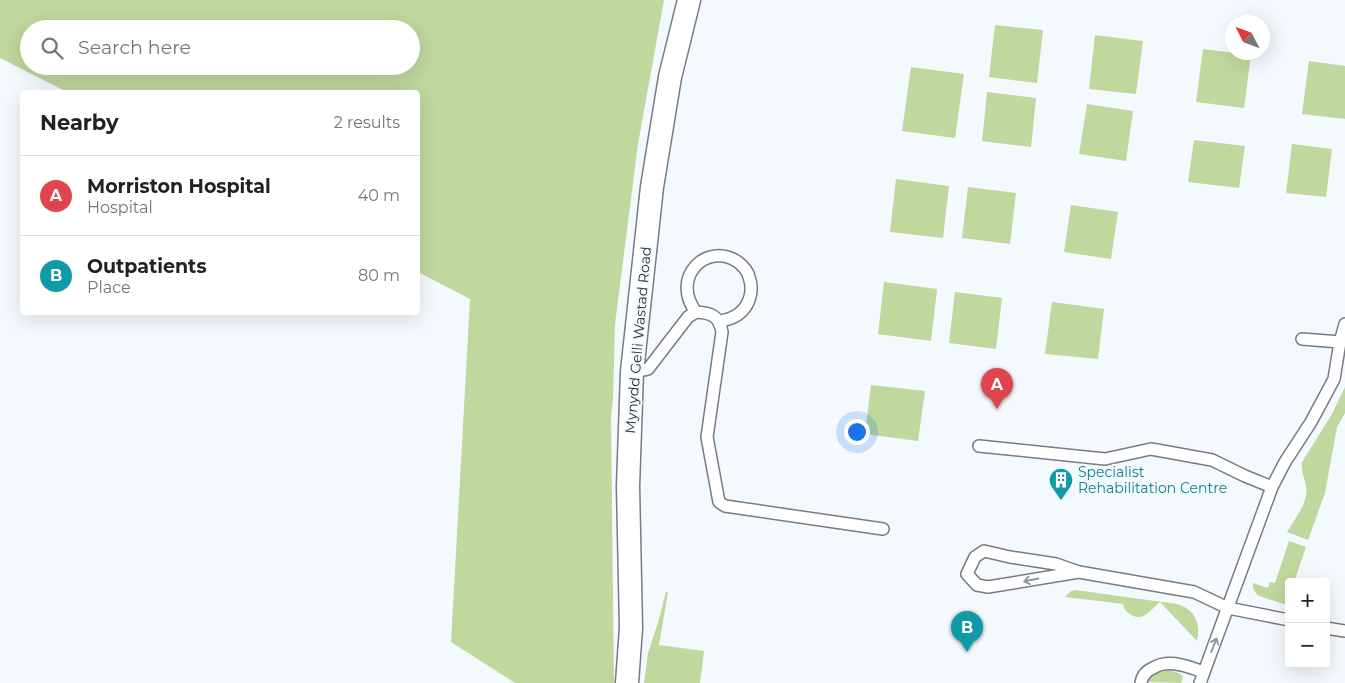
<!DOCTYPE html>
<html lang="en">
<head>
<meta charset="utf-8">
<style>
	body { margin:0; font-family:Montserrat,sans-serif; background:#f6f6f6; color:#222 }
	.controls { position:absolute; right:15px; bottom:15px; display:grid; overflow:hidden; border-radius:5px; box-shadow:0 5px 20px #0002 }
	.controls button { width:45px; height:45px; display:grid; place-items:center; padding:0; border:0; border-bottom:1px solid #e0e0e0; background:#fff; color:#222; font:25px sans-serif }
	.compass { position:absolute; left:1225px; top:15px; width:45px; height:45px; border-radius:50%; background:#fff; box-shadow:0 5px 20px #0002; rotate:312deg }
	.you { position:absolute; left:856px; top:431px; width:18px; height:18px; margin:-12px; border:4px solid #fff; border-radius:50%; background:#1a73e8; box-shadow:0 0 0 8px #1a73e833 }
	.badge { display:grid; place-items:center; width:32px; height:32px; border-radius:50%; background:#db2777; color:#fff; font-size:16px; font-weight:700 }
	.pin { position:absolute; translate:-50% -41px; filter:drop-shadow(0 1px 2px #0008) }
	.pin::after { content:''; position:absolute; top:26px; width:18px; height:15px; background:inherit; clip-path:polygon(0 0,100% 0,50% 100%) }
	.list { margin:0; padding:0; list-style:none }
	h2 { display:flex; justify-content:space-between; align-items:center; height:65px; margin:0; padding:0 20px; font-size:21px }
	h2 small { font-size:16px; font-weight:400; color:#767676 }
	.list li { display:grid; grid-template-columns:32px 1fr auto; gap:15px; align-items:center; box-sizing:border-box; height:80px; padding:0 20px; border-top:1px solid #e0e0e0 }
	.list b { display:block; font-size:19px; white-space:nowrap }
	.list p { margin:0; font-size:16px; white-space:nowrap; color:#767676 }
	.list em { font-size:16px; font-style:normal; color:#767676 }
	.icon { flex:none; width:28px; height:28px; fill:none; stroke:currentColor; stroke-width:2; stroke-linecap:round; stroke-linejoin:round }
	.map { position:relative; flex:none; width:1345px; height:683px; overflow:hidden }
	.search { position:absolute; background:#fff; box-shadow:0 5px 20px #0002; left:20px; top:20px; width:400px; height:55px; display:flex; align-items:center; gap:12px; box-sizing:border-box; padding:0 18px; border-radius:28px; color:#767676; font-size:19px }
	.panel { position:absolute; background:#fff; box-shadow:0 5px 20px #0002; left:20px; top:90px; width:400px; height:225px; border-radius:5px }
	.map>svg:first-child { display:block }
	.green { fill:#c0d79d; fill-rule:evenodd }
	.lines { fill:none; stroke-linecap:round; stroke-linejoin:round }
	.service-casing { stroke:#747c84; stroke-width:14 }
	.minor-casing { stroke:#747c84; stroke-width:25 }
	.service { stroke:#fff; stroke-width:11 }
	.minor { stroke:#fff; stroke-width:22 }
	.oneway { stroke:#959698 }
	.labels { text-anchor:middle; stroke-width:4.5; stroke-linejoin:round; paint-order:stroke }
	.street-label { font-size:14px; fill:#2b2e32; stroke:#f4f9fe }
	.culture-label { font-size:14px; fill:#0d838f; stroke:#f4f9fe; text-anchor:start }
</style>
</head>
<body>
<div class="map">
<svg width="1345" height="683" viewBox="0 0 1345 683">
	<rect width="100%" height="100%" fill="#f4f9fe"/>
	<!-- green -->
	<path class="green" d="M0 0H664L638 144 615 324 613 398 611 418 614 683H515L451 642 470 299 418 272V92H67L0 58ZM29 29H411V66H29Z
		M995 25 1043 30 1037 83 989 77Z
		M1095 35 1143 41 1136 94 1089 89Z
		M1203 49 1251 55 1244 108 1196 102Z
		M1309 61 1345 66V119L1302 114Z
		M911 67 964 74 955 138 902 131Z
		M987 92 1036 98 1031 147 982 141Z
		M1087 104 1133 111 1126 161 1079 154Z
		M1194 140 1245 146 1239 188 1188 182Z
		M1292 144 1332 149 1326 197 1286 193Z
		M896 179 949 186 943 238 890 232Z
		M968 187 1016 193 1010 244 962 238Z
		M1071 205 1118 212 1111 259 1064 252Z
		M884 282 937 289 931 341 878 334Z
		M955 292 1002 298 996 349 949 343Z
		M1052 302 1104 309 1098 359 1045 354Z
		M871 385 925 391 918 441 865 434Z
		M1345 387V413L1337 427 1325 493 1308 540 1287 532C1295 518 1309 503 1306 485 1304 477 1301 470 1302 462L1332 414Z
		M1289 541 1306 547 1294 582H1289V599L1287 605 1259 596C1255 593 1252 588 1253 583L1268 588 1270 582 1275 583Z
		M1075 590 1177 604C1195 609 1201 624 1197 641L1160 602C1150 610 1143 623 1130 614 1126 612 1124 609 1123 604L1065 597 1071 591Z
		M666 592H668L659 645 704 651 700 683H644L648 653 659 619Z
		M1170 670 1181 674 1183 677 1181 683 1146 682C1151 675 1161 671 1170 670Z"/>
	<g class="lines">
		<defs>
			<path id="service" d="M696 312C670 278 706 241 738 262 743 266 748 271 749 277 752 285 752 292 749 300 744 313 734 319 720 321
				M1302 339 1340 342 1345 324
				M632 372 648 369 688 317 696 312C712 313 719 316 722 332L707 437 719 502 725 506 883 529
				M979 446 1105 459 1151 449 1212 460 1245 476 1272 487
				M1079 572 988 587 977 585 967 574 975 557 984 551 1010 557 1056 564 1079 572 1194 592 1228 608 1289 620
				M1326 628 1345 631
				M1141 683C1142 676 1146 671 1153 668 1169 658 1188 667 1204 672
				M1200 683 1272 487 1285 462 1311 422 1334 379 1340 342"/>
			<path id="minor" d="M627 683 631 628 628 486 632 372 652 187 670 77 689 0"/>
		</defs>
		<!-- service casing -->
		<use href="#service" class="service-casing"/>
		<!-- minor casing -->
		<use href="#minor" class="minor-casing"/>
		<!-- service -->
		<use href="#service" class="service"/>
		<!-- minor -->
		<use href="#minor" class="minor"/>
	</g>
	<!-- one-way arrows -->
	<defs><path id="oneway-shaft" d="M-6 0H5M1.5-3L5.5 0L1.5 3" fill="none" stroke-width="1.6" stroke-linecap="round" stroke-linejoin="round" transform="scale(1.25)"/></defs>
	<g class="oneway">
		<use href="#oneway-shaft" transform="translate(1031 580) rotate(168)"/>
		<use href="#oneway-shaft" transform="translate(1214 645) rotate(-69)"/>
	</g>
	<!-- icons -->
	<defs>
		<symbol id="building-pin" viewBox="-11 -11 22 30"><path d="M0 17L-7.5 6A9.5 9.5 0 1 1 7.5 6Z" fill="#0f9aa8" stroke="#f4f9fe"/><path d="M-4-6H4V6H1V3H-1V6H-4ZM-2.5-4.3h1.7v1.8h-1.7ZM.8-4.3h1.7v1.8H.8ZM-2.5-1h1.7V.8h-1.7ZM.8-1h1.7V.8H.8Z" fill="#fff"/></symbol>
	</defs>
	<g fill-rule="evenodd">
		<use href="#building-pin" x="1047" y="466" width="28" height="38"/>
	</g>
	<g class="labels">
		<!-- street labels -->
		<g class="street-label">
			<text transform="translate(638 340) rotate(-85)" y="5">Mynydd Gelli Wastad Road</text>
		</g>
		<!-- culture labels -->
		<g class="culture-label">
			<text x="1078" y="477">Specialist<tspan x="1078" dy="16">Rehabilitation Centre</tspan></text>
		</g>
	</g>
</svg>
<div class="controls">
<button>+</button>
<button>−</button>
</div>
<svg class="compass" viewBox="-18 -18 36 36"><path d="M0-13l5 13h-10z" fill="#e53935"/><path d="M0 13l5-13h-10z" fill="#767676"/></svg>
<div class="you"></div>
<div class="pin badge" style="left:997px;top:409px;background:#e0444e">A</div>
<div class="pin badge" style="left:967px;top:652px;background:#0f9aa8">B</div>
<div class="search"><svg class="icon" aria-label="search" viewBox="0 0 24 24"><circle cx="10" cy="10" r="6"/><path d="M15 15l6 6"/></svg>Search here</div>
<section class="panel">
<h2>Nearby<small>2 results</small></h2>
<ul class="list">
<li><span class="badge" style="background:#e0444e">A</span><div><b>Morriston Hospital</b><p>Hospital</p></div><em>40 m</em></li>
<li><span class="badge" style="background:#0f9aa8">B</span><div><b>Outpatients</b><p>Place</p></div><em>80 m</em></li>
</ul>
</section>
</div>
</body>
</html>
